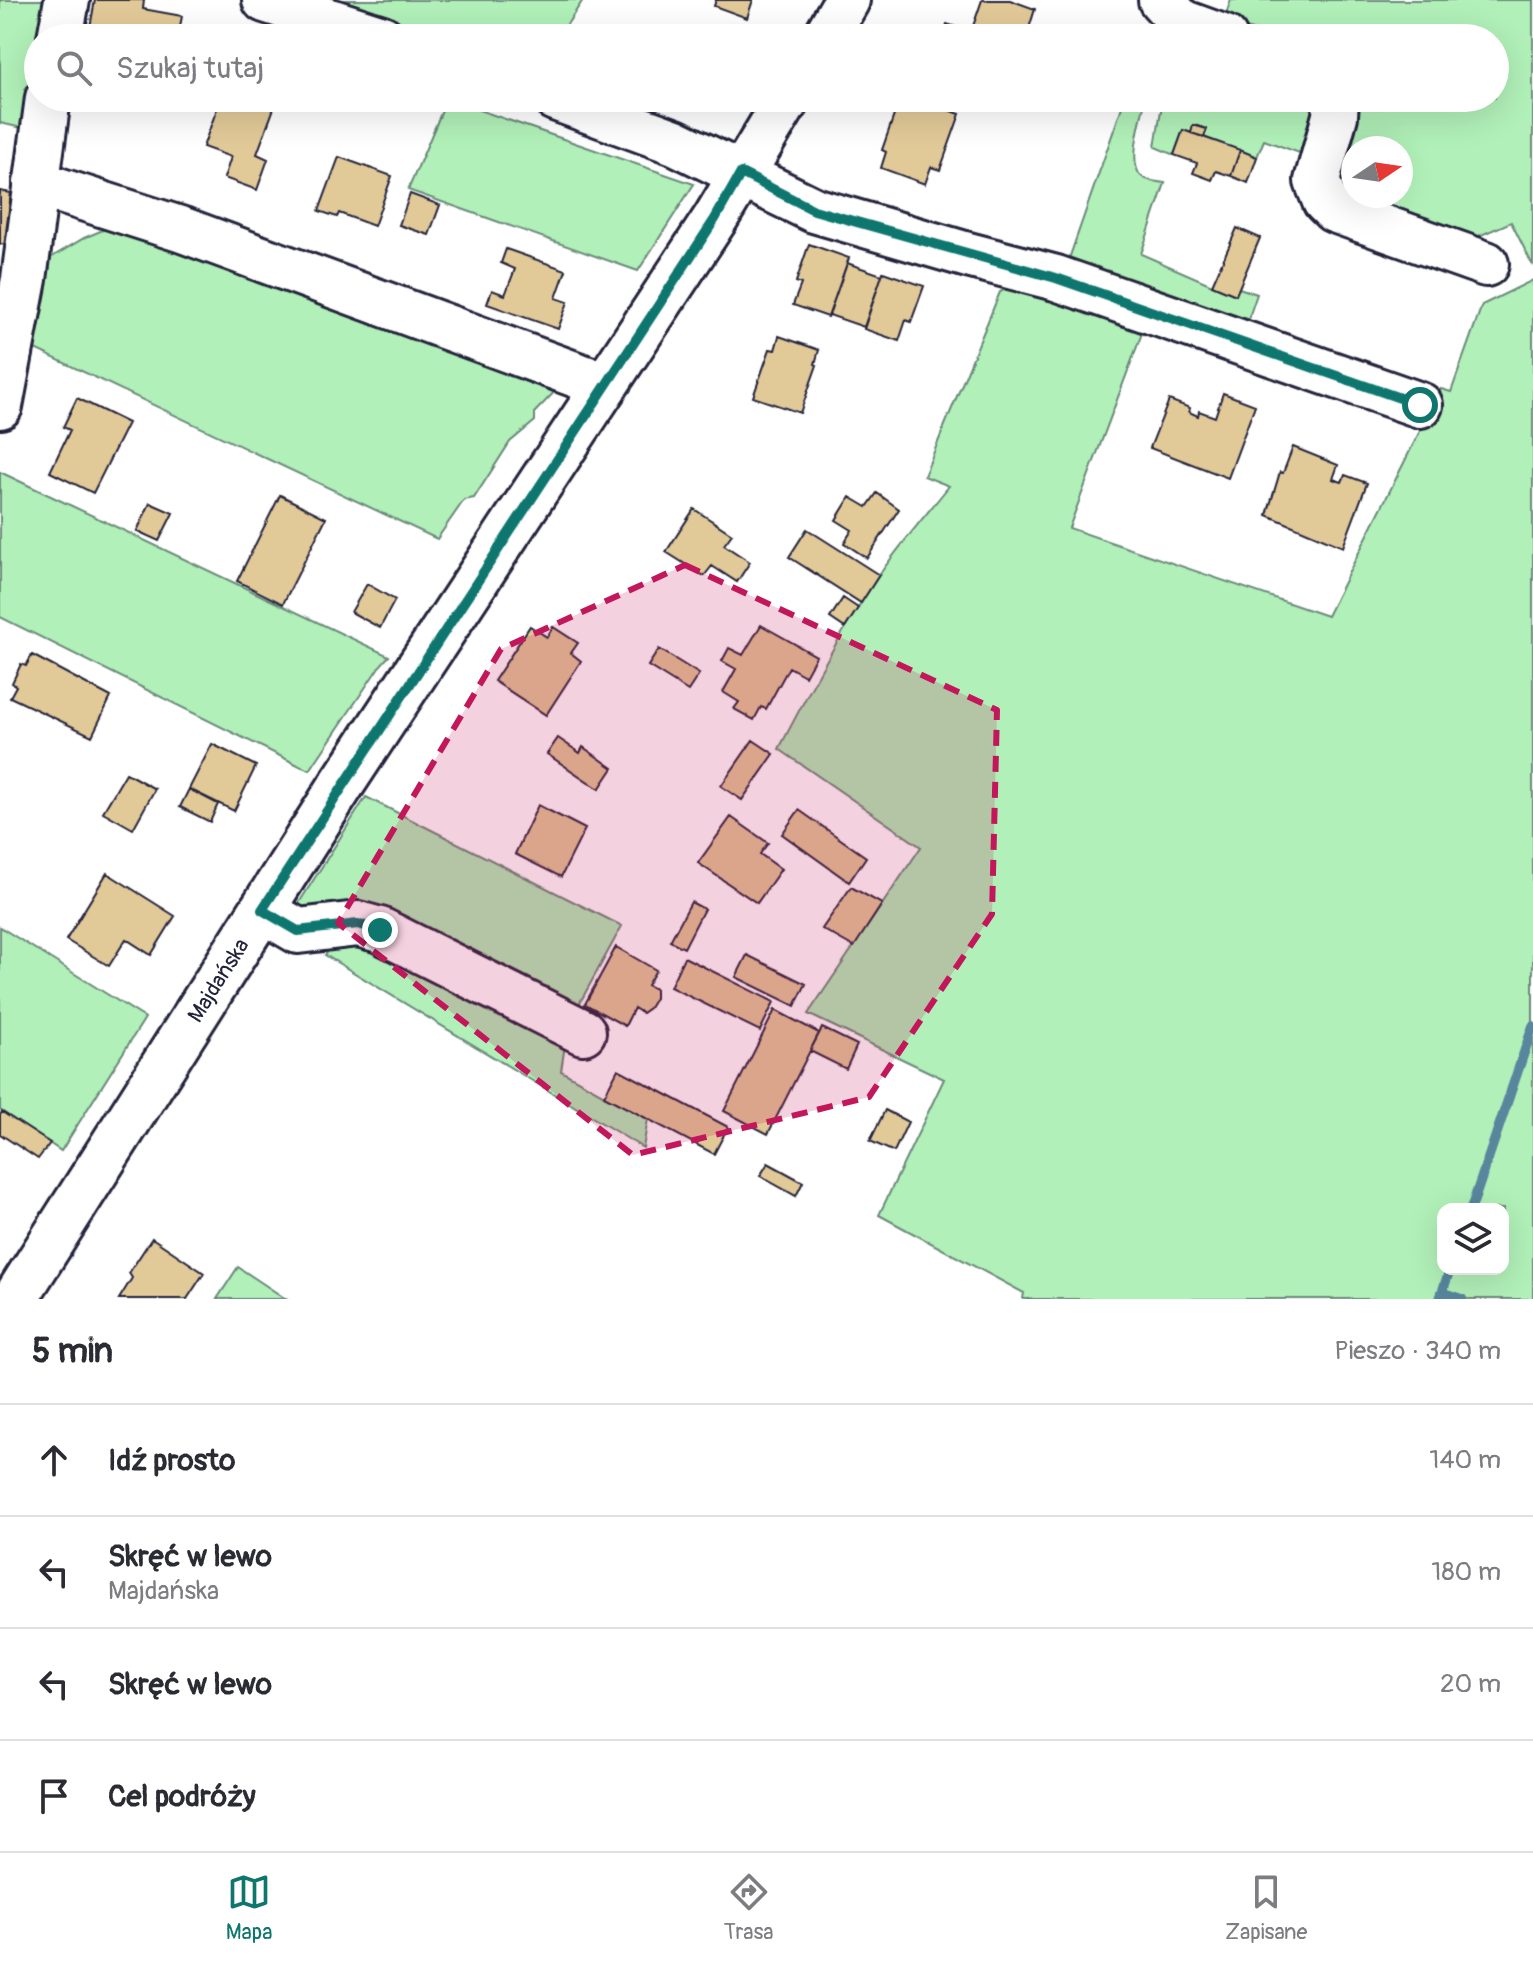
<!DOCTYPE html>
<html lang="pl">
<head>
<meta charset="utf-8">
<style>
	body { margin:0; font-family:Pangolin,sans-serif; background:#f2f2f3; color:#2b2b33 }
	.controls { position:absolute; right:24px; bottom:24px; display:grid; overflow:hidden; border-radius:16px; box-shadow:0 8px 32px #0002 }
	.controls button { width:72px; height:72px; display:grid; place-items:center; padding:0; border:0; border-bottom:2px solid #e1e1e2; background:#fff; color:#2b2b33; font:40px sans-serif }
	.compass { position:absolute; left:1341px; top:136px; width:72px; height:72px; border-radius:50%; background:#fff; box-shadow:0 8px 32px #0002; rotate:77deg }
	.stop { position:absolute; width:24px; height:24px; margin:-18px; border:6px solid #0f766e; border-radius:50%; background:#fff }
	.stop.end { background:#0f766e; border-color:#fff; box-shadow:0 2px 8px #0008 }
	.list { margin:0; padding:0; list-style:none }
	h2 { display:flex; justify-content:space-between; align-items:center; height:104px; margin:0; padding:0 32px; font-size:34px }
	h2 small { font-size:26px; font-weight:400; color:#7c7c81 }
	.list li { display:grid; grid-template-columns:52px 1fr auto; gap:24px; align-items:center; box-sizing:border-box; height:112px; padding:0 32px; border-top:2px solid #e1e1e2 }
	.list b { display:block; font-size:30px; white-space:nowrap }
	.list p { margin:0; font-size:26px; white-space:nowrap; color:#7c7c81 }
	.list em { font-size:26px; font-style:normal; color:#7c7c81 }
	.icon { flex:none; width:44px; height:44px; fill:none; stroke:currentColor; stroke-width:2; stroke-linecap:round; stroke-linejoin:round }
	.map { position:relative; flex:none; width:1533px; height:1299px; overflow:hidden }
	.search { position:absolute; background:#fff; box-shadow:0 8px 32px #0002; left:24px; right:24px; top:24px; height:88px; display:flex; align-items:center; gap:20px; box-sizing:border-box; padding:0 28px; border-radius:44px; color:#7c7c81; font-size:30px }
	.sheet { height:552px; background:#fff }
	nav { display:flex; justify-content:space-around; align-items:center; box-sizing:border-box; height:112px; border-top:2px solid #e1e1e2; background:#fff; font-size:22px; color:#7c7c81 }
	nav a { display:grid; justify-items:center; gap:4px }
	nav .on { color:#0f766e }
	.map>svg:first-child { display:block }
	.green { fill:#b1f0b8; stroke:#6a897a; stroke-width:2; fill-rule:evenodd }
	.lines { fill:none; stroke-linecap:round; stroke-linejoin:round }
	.stream { stroke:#59869d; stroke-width:10 }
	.building { fill:#e2c998; stroke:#22223b; stroke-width:2 }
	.minor-casing { stroke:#22223b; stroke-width:50 }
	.minor { stroke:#fff; stroke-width:44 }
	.route { stroke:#0f766e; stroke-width:10 }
	.marked { fill:#c2185b; fill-opacity:0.2; stroke:#c2185b; stroke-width:6; stroke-dasharray:16 10; stroke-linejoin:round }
	.labels { text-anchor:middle; stroke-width:7; stroke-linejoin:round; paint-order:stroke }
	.street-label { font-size:22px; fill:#22223b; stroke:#fff }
</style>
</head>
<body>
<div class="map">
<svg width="1533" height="1299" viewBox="0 0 1533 1299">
	<rect width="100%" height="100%" fill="#fff"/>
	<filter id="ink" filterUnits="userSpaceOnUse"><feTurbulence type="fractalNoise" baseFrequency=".0125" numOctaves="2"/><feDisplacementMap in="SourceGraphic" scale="16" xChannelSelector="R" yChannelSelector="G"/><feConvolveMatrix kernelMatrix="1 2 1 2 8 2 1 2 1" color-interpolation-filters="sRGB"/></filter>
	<g filter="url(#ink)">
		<!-- green -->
		<path class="green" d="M0 0H58L51 38H38V98L35 131 0 123Z
			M323 0H583L558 38H432Z
			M1231 0H1533V266L1511 222 1472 239 1349 196 1335 161 1356 98H1495V38H1274L1224 20ZM1353 148H1401V196H1353Z
			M1125 98H1146C1142 116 1128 160 1140 175 1145 181 1157 182 1165 183L1141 254 1235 295 1239 288 1257 294 1247 323 1069 259Z
			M1163 98H1314L1320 110 1305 155 1264 140 1257 157 1204 137 1207 129 1194 125 1191 133 1183 130 1174 155 1155 147Z
			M447 99 694 184 638 271 408 190Z
			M110 227 567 379 535 412V421L510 442 474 498 464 500 437 539 20 342 37 266 84 238Z
			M1533 280V1299H1023L1024 1293 879 1215 944 1079 808 1014 921 847 779 749C809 691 840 633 877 578 899 546 925 516 949 486L924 476 1000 292 1023 281 1145 325 1069 528 1327 616 1441 389 1451 392 1482 305ZM1443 1209H1503V1269H1443Z
			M0 472 389 656 379 667 310 770 302 767 0 617Z
			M366 797 622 926 572 1017 315 917 297 906Z
			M0 927 145 1018 61 1151 0 1110Z
			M339 938H350L566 1038 561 1071 648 1119 643 1148 325 955Z
			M238 1267 286 1299H217Z"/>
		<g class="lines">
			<!-- stream -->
			<path class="stream" d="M1471 1209 1533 1026
				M1442 1292 1462 1299
				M1440 1299 1450 1269"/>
		</g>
		<!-- building -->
		<path class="building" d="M95 0H144L143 9 182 16 178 38H88Z
			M716 0H753L747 18 714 6Z
			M982 0H1010L1035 9 1026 38H943L947 24 971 32Z
			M221 98 237 104 239 98H247L274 108 257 154 268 159 257 190 224 178 231 157 203 147Z
			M900 98H914L928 103 936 100 945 103 948 110 960 114 940 170 931 167 925 184 881 168 886 152 882 150Z
			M1193 125 1207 129 1204 137 1191 133Z
			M1183 130 1240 150 1231 176 1216 171 1212 180 1193 173 1197 163 1174 155Z
			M1240 150 1257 157 1248 183 1231 176Z
			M339 157 392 176 374 226 339 213 337 217 319 211Z
			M0 191 11 193 9 210 22 213 17 247 0 244Z
			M410 194 440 205 429 235 399 225Z
			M1237 228 1260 238 1236 295 1212 285Z
			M809 244 849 258 828 317 793 305 801 284 796 282Z
			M506 249 566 270 556 298 568 302 558 329 487 304 492 290 505 295 515 269 501 263Z
			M847 263 882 275 864 327 829 315Z
			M883 272 924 286 911 322 906 320 899 341 864 329Z
			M779 336 819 350 815 364 817 365 800 413 753 397 770 349 775 350Z
			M1223 393 1255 405 1228 478 1150 448 1169 400 1190 408 1189 412 1198 416 1199 411 1215 417Z
			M77 398 128 423 93 493 50 472 70 430 63 427Z
			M1293 447 1338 465 1333 479 1342 482 1345 475 1367 483 1343 547 1267 515 1280 472 1283 473Z
			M877 493 899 509 867 558 844 543 852 530 836 520 850 497 867 507Z
			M280 495 326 518 283 604 237 581Z
			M150 503 173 513 159 541 137 531Z
			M694 509 732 534 724 545 750 562 737 582 712 566 704 576 666 552Z
			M807 529 879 575 861 603 789 557Z
			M367 584 395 600 380 628 351 612Z
			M843 598 858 608 845 628 830 618Z
			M761 625 816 656 805 676 789 667 766 709 761 707 754 720 734 709 739 702 723 692 736 669 722 661 729 648 743 655Z
			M530 626 547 637 553 627 578 643 571 653 581 661 546 715 494 681Z
			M659 649 699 674 688 691 648 666Z
			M32 655 111 697 92 736 10 697 16 686 12 683 21 664 26 666Z
			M558 738 580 753 583 747 613 768 599 789 547 754Z
			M753 740 774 754 742 800 721 786Z
			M212 744 256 766 234 811 189 789Z
			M126 773 155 789 133 829 103 812Z
			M189 789 218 804 210 822 180 807Z
			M538 805 585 829 561 877 515 854Z
			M799 810 866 857 849 882 782 834Z
			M731 817 768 843 760 854 781 869 757 903 698 863Z
			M107 873 175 916 151 955 126 939 109 966 66 940Z
			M851 887 882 904 854 947 822 929Z
			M691 902 704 909 684 948 670 941Z
			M616 947 656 970 647 985 655 989V998L649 1008 642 1013 634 1008 625 1026 585 1004Z
			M747 955 806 984 795 1006 736 977Z
			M684 957 774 1002 760 1031 670 987Z
			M775 1010 819 1033 768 1134 724 1111Z
			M822 1028 857 1045 846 1069 810 1051Z
			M618 1069 728 1127 714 1154 604 1096Z
			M885 1110 908 1122 894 1152 870 1141Z
			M2 1112 50 1143 38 1159 0 1134V1115Z
			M768 1163 803 1182 796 1196 760 1176Z
			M152 1238 204 1273 187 1299H119L132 1278 129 1273Z"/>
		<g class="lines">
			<defs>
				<g id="minor">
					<path d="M265 0 382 38"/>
					<path d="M1161 0 1181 22 1225 38"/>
					<path d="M60 38 67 0"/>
					<path d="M825 38 847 0"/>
					<path d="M555 98 675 142 814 210 968 255 1056 278 1420 405"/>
					<path d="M1336 98 1335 116 1317 181 1325 201 1334 210 1486 264"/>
					<path d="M36 183 183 230 604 385"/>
					<path d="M0 406 24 279 48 98"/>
					<path d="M262 910 298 931 358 924 380 930 583 1032"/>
					<path id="s1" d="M15 1299 342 784 715 219 788 98"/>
				</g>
			</defs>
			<!-- minor casing -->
			<use href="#minor" class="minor-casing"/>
			<!-- minor -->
			<use href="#minor" class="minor"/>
		</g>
	</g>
	<g class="lines" filter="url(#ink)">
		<!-- route -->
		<path class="route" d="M380 930 358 924 298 931 262 910 715 219 741 173 814 210 1056 278 1420 405"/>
	</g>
	<!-- marked area -->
	<path class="marked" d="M685 565 997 710 992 914 869 1097 633 1155 338 923 501 649Z"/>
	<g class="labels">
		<!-- street labels -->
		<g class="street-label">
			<text dy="8" stroke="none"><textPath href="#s1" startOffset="378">Majdańska</textPath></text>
		</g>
	</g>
</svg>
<div class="controls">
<button><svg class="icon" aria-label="layers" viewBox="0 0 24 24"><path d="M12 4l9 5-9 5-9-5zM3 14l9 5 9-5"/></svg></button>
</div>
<svg class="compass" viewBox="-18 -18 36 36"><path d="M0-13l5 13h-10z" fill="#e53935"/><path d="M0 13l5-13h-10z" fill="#7c7c81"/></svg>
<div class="stop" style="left:1420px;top:405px"></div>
<div class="stop end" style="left:380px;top:930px"></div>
<div class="search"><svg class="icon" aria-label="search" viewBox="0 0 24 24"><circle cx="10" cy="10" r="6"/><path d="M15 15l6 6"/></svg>Szukaj tutaj</div>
</div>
<section class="sheet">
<h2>5 min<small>Pieszo · 340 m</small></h2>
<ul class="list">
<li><svg class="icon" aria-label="ahead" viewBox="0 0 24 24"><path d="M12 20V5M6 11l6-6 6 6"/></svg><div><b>Idź prosto</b></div><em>140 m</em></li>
<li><svg class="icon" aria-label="left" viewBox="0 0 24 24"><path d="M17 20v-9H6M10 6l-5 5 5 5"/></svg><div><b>Skręć w lewo</b><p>Majdańska</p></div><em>180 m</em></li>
<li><svg class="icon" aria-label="left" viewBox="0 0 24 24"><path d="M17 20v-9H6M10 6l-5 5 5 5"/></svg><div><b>Skręć w lewo</b></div><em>20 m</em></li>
<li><svg class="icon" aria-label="arrive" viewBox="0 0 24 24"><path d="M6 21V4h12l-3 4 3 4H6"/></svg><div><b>Cel podróży</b></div></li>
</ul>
</section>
<nav>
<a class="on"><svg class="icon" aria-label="map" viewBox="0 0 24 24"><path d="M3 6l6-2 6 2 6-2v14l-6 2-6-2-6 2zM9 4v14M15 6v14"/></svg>Mapa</a>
<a><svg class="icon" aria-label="directions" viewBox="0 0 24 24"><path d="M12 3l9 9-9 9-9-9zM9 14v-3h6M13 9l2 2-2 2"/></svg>Trasa</a>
<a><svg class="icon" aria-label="saved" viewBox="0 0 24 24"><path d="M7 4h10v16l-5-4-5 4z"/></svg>Zapisane</a>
</nav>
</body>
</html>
